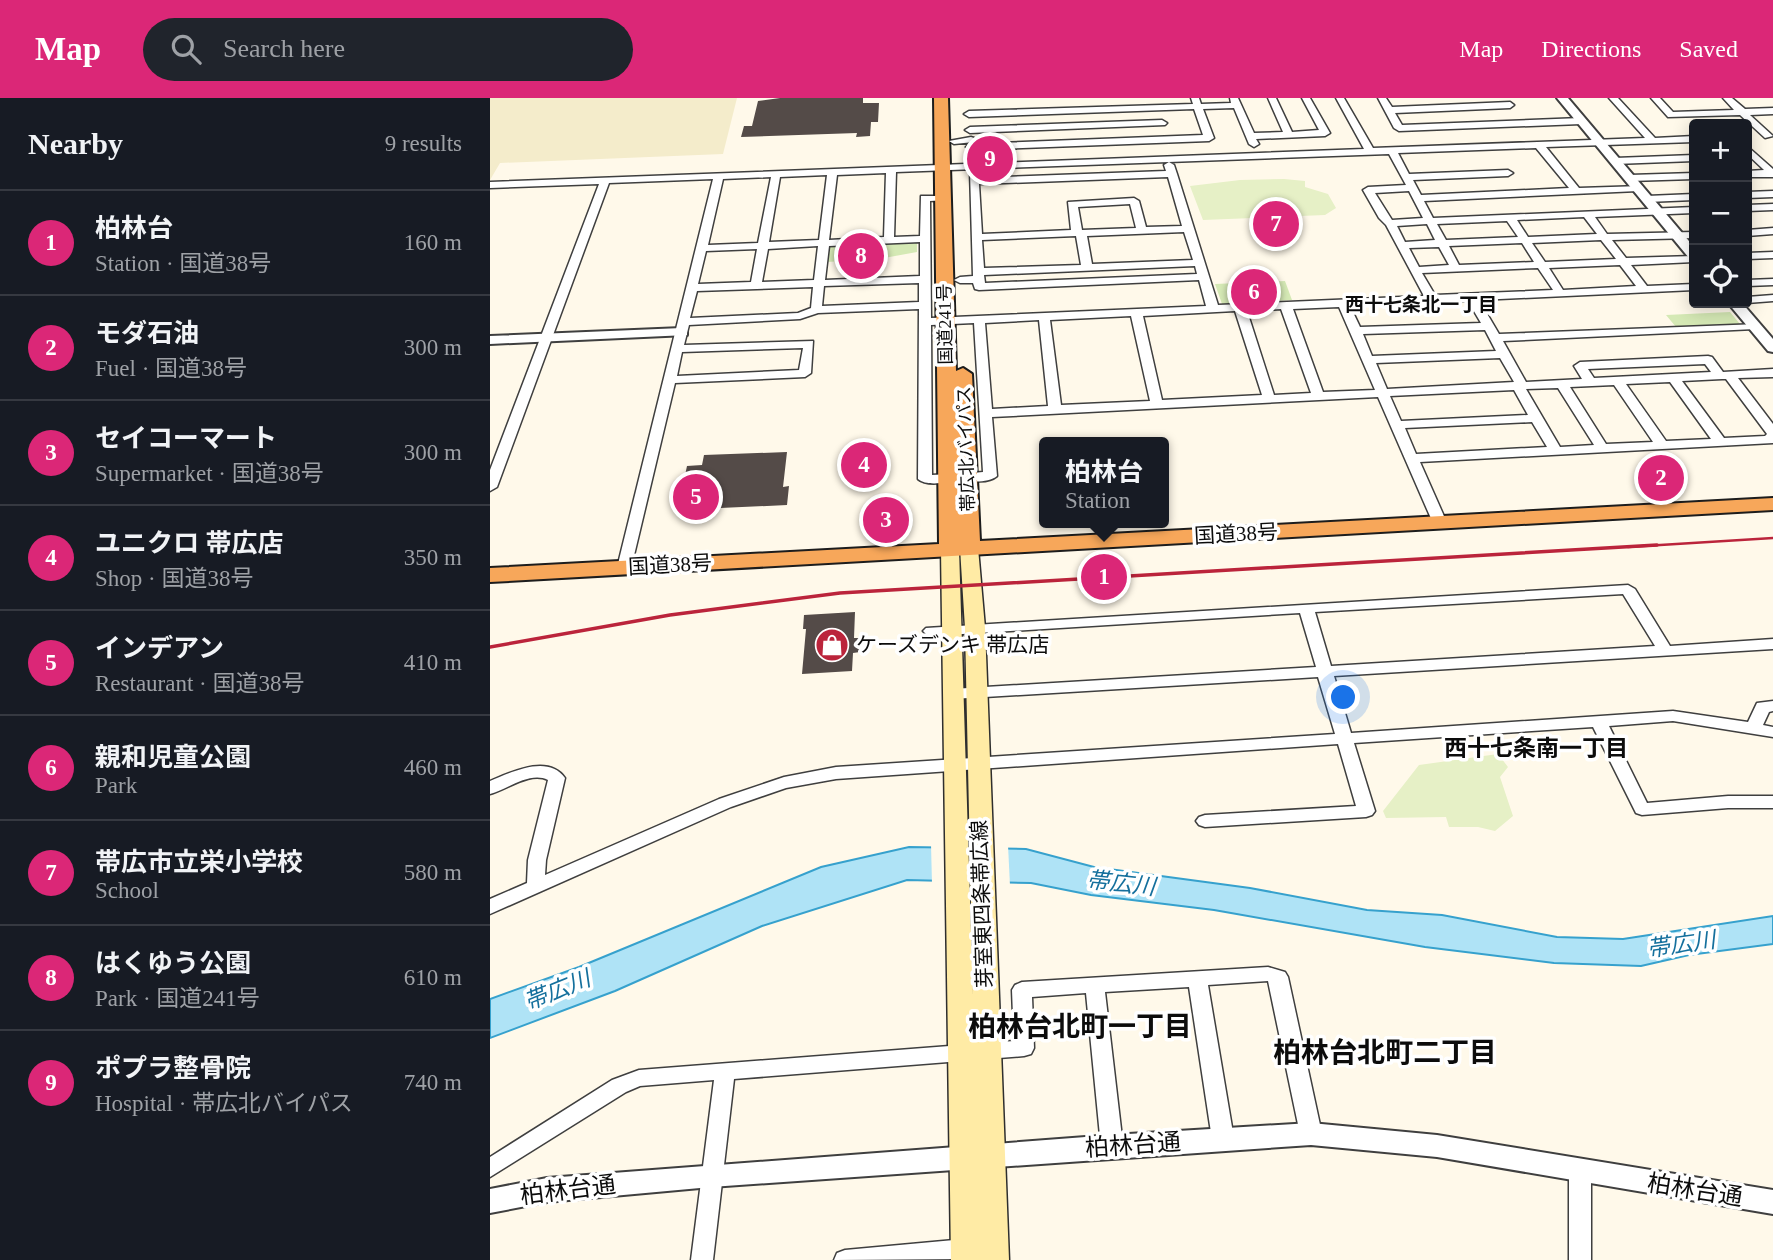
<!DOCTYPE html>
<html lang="en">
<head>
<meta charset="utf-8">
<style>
	body { margin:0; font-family:"Times New Roman","Noto Sans JP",serif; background:#20242c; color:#f1f3f6 }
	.controls { position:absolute; right:21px; top:21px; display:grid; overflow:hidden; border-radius:7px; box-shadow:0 4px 18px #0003 }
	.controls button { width:63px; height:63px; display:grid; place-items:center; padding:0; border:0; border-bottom:2px solid #363941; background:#171b24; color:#f1f3f6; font:35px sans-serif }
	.you { position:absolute; left:854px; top:600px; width:24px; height:24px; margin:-18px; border:5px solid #fff; border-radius:50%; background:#1a73e8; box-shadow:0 0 0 10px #1a73e833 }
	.badge { display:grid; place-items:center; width:46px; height:46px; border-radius:50%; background:#db2777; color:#fff; font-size:23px; font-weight:700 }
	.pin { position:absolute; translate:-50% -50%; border:4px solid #fff; box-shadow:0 2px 7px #0006 }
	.popup { position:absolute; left:549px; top:339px; width:130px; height:91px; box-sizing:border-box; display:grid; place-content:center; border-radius:7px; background:#171b24; filter:drop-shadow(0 2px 5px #0005); font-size:23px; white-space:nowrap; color:#9ea1a6 }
	.popup b { font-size:26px; color:#f1f3f6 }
	.popup::after { content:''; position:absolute; left:50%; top:100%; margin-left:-14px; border:14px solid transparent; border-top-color:#171b24 }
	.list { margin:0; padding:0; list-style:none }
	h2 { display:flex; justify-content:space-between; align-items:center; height:91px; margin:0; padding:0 28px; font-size:30px }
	h2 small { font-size:23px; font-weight:400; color:#9ea1a6 }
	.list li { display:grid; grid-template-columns:46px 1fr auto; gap:21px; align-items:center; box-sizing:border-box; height:105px; padding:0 28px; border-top:2px solid #363941 }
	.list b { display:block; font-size:26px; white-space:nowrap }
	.list p { margin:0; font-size:23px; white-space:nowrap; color:#9ea1a6 }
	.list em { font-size:23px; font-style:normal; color:#9ea1a6 }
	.icon { flex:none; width:38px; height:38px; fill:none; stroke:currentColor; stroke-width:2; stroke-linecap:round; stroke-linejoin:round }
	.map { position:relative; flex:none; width:1283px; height:1162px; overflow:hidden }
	header { display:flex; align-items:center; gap:42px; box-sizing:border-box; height:98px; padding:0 35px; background:#db2777; color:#fff }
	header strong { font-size:33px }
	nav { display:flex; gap:38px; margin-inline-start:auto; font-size:24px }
	.search { width:490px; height:63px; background:#20242c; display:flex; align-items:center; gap:18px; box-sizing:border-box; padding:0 24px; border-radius:38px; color:#9ea1a6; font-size:26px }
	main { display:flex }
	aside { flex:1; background:#171b24 }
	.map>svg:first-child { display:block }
	.farmland { fill:#f4eccb }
	.green { fill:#d5e9b5 }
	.pitch { fill:#e6f0c6 }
	.water { fill:#afe3f6; stroke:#36a1cd; stroke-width:2 }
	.pier { fill:#fff9ea }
	.building { fill:#544b48 }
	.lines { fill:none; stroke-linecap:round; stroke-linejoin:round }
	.minor-casing { stroke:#3f3f3f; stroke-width:3 }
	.tertiary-casing { stroke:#3f3f3f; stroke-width:4 }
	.secondary-casing { stroke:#2e2e2e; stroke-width:3 }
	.trunk-casing { stroke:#1d1d1d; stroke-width:4 }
	.minor { fill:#fff; fill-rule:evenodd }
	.tertiary { fill:#fff; fill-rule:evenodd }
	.secondary { fill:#ffeba5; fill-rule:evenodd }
	.trunk { fill:#f7a75a; fill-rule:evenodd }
	.rail-far1 { stroke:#bb243b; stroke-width:2.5 }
	.rail { stroke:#bb243b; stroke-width:3.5 }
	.labels { text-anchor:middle; stroke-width:7; stroke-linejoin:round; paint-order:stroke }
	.far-street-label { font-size:18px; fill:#0c0c0c; stroke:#fff }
	.far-neighbourhood-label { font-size:19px; font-weight:bold; fill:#0c0c0c; stroke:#fff }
	.street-label { font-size:21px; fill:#0c0c0c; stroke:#fff }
	.poi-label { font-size:21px; fill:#0c0c0c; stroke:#fff; text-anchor:start }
	.neighbourhood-label { font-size:23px; font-weight:bold; fill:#0c0c0c; stroke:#fff }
	.water-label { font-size:23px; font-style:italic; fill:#15709d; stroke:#fff }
	.near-street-label { font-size:24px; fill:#0c0c0c; stroke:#fff }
	.near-neighbourhood-label { font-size:28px; font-weight:bold; fill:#0c0c0c; stroke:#fff }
</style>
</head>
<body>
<header>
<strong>Map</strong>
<div class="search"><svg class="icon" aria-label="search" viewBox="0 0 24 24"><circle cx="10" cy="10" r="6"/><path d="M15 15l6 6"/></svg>Search here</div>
<nav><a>Map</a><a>Directions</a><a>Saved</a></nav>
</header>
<main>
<aside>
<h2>Nearby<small>9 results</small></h2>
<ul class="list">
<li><span class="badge">1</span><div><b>柏林台</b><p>Station · 国道38号</p></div><em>160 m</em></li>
<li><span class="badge">2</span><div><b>モダ石油</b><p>Fuel · 国道38号</p></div><em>300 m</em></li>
<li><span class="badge">3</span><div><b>セイコーマート</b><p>Supermarket · 国道38号</p></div><em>300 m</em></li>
<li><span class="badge">4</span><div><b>ユニクロ 帯広店</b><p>Shop · 国道38号</p></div><em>350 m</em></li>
<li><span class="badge">5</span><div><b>インデアン</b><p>Restaurant · 国道38号</p></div><em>410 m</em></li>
<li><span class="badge">6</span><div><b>親和児童公園</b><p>Park</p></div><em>460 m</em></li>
<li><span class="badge">7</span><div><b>帯広市立栄小学校</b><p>School</p></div><em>580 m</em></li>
<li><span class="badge">8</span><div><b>はくゆう公園</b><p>Park · 国道241号</p></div><em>610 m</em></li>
<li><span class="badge">9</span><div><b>ポプラ整骨院</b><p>Hospital · 帯広北バイパス</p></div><em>740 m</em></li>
</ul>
</aside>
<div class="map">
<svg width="1283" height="1162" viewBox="0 0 1283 1162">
	<rect width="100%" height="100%" fill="#fff9ea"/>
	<!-- farmland -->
	<path class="farmland" d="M0 0H247L233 56 10 65 0 82Z"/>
	<!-- green -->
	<path class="green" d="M427 143V154L383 162 335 164 338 147Z
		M795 183 802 202 732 206 725 186Z
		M1240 214 1250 226 1186 229 1176 217Z"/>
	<!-- pitch -->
	<path class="pitch" d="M794 81 815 83V89L838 96 846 110 835 117 713 122 700 88 750 82Z
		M1008 656 1018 669 1010 679 1023 718 1005 733 988 729H959L956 719 896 720 893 713 929 667Z"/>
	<!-- water -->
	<path class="water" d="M419 749 536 751 604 769 760 790 877 812 952 817 1067 839 1133 841 1283 818V846L1199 857 1151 868 1064 865 935 849 724 812 601 797 541 785 417 782 272 828 125 893 0 940V901L89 869 331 769Z"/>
	<!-- pier -->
	<path class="pier" d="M441 746 518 747 520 788 442 786Z"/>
	<!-- building -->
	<path class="building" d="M290 0H373V5H389L388 24H381L380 38 366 39 367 35 251 39 254 28H262L268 3Z
		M297 354 293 389 299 388 297 407 186 412 187 398 191 396 197 368 212 367 214 357Z
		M365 514 364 540H370V554L363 555 362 573 312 576 316 531H313L314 517Z"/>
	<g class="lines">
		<defs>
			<path id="minor" d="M701 0H709L711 6 741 5 740 0H748L764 35 793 34 778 0H786L802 34 829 32 812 0H820L840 35 835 38 766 41 769 46 764 49 759 46 744 10 713 11 724 40 719 43 481 52 476 49 481 46 713 37 704 11 479 19 474 16 479 13 703 6Z
				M846 0H854L883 50 1155 40 1119 0H1128L1165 40 1204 38V44L1056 49 1089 90 1152 88 1153 90 1148 93 934 103 943 120 1204 109V115L1105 119 1117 136 1204 134V140L1122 142 1136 160 1204 158V164L1141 167 1157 188 1204 186V192L989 202 1009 236 1269 226V230L1265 231 1013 243 1036 284 1092 281 1084 268 1090 264 1218 258 1222 259 1233 274 1283 271V279L1248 280 1283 326V345L930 364 957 425 950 429 943 425 888 299 502 319 507 378C499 385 481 384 471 382V376L493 374 484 225 441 227 442 377 458 376 465 380C457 386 436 388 428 381L429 211 328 215 310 221 199 227 194 247 323 243 321 275 315 279 185 285 141 470 139 473H129L127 470 223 81 119 85 7 389 0 393V372L109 86 0 90V84L874 51ZM1046 50 1079 90 931 97 923 82 1018 78 1023 75 1018 72 919 76 908 55ZM899 56 916 87 878 89 873 92 889 120 896 127 934 198 728 207 687 76 684 67 679 64 674 67 676 73 488 80 486 73H480L483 178 470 179 464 182 470 185H483L485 191 489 192 709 182 716 208 441 220 440 103 457 102V98H431L430 138 404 139 406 74ZM396 75 394 139 339 142 347 77ZM337 77 329 142 279 144 290 79ZM281 79 268 145 218 147 233 81ZM678 79 692 128 656 129 649 103 644 100 578 104 581 132 492 136 489 86ZM919 93 933 120 902 122 885 95ZM640 106 646 130 592 132 588 109ZM1094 119 1107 136 1038 139 1027 122ZM1017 123 1028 139 956 142 947 126ZM937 126 945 142 915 144 907 128ZM694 134 703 162 602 166 597 138ZM586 138 591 167 494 170 492 142ZM1111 142 1126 161 1055 164 1042 145ZM430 144V178L335 182 339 148ZM1032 145 1044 164 969 167 959 148ZM328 148 324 182 272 184 278 151ZM949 149 959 167 929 169 919 150ZM267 151 261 184 208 186 216 153ZM1130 167 1146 188 1073 192 1059 170ZM705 168 707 176 495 185 494 177ZM1048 170 1063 192 945 197 932 175ZM429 185V204L332 208 334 188ZM323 189 321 210 308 215 200 220 207 193ZM978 203 991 225 870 229 860 208ZM849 209 885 292 833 294 803 211ZM791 211 821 295 784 297 757 213ZM745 213 772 297 672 302 653 218ZM641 218 660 303 571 307 560 222ZM549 222 558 308 502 311 495 225ZM995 232 1006 253 882 258 873 236ZM313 250 309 272 187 278 192 254ZM1010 260 1024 284 897 291 886 265ZM1215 266 1221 274 1104 280 1098 271ZM1232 281H1236L1277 336 1275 338 1234 340 1192 283ZM1180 284 1221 341 1176 343 1136 286ZM1124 287 1163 344 1116 346 1080 289ZM1068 290 1104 347 1070 349 1036 291ZM1024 292 1038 317 911 323 900 298ZM1042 324 1057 349 926 356 915 330Z
				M888 0H896L902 9 1020 4 1024 7 1020 10 905 15 912 27 1091 20 1096 23 1091 26 909 33 904 30Z
				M1161 0H1170L1183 14 1244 12 1233 0H1242L1255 11 1283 10V16L1260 17 1283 38 1275 40 1250 17 1178 19Z
				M672 22 677 25 675 27 480 35 475 32 480 29Z
				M481 39 484 40V44L464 46 459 43Z
				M1257 48 1283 71V79H1257V73L1274 72 1257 56Z
				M1204 57V63L1125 66 1120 63 1125 60Z
				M1204 75V81L1140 83 1135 80 1140 77Z
				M1283 93V99L1257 100V94Z
				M1204 96V102L1157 104 1152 101 1157 98Z
				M1283 106V112L1257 113V107Z
				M1283 130V136L1257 138V132Z
				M1283 154V160L1257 161V155Z
				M1283 181V187L1257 188V182Z
				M1283 197V203L1257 205H1254H1257V199Z
				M1138 487 1145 491 1180 548 1283 541V551L844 578 861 635 1183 613 1258 624 1267 605 1283 603V613L1279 614 1273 627 1283 629V639L1183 623 1119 628 1157 705 1238 698H1283V710H1238L1152 717 1146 715 1103 629 864 645 885 713 882 717 876 719 715 729 709 727 706 723 709 719 715 717 866 708 848 646 346 681 296 690 241 709 0 816V801L37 785 38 762 58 682C40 673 18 691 0 696V683C22 674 58 656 75 680L56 762 55 777 229 701 294 679 346 669 845 636 828 579 462 601 454 596 462 591 826 569 810 515 441 538 436 536 433 533 436 530ZM1133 496 1165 548 841 568 825 514Z
				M778 869 795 874 798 879 832 1036 828 1042 821 1045 814 1042 810 1036 778 883 718 887 744 1041 740 1047 733 1050 726 1047 722 1041 699 889 615 894 633 1048 630 1054 622 1057 614 1054 611 1048 596 895 542 899 544 950 541 956 534 958 244 981 223 1162H201L224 982 150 988 136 994 0 1079V1059L122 982 149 972 524 943 522 892 525 887 532 884Z
				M1090 1064 1098 1066 1101 1073V1162H1079V1073L1082 1066Z
				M475 1141 483 1144 486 1151 483 1158 475 1161 344 1162 347 1155 355 1152Z"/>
			<path id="tertiary" d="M1067 0H1078L1204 149V161L1199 160Z
				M1238 205H1252L1283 241V254L1278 253Z
				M192 230 197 231V237L0 246V238Z
				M821 1025 947 1037 1283 1092V1116L947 1059 821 1047 221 1089 57 1104 0 1115V1091L57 1080 622 1037Z"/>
			<path id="secondary" d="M479 444 488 450 495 530 519 1162H461L451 451 460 445 469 451 483 899 475 530 470 450Z"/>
			<path id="trunk" d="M444 0H458L466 273 473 270 482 276 490 443 1283 400V412L0 484V470L449 446Z"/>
		</defs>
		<!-- minor casing -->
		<use href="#minor" class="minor-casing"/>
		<!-- tertiary casing -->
		<use href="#tertiary" class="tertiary-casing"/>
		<!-- secondary casing -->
		<use href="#secondary" class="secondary-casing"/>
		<!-- trunk casing -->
		<use href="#trunk" class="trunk-casing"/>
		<!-- minor -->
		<use href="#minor" class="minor"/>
		<!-- tertiary -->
		<use href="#tertiary" class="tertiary"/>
		<!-- secondary -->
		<use href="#secondary" class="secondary"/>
		<!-- trunk -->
		<use href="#trunk" class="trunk"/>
		<!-- rail-far1 -->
		<path class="rail-far1" d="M1138 449 1283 440"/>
		<!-- rail -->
		<path class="rail" d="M0 549 180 517 350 495 1167 447"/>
	</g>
	<!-- icons -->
	<defs>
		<symbol id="shop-disc" viewBox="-11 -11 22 22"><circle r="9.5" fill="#bb243b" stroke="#fff"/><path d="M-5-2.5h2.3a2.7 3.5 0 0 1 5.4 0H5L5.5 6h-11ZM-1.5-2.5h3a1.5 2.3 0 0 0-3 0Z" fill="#fff"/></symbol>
	</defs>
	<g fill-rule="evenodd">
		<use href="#shop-disc" x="323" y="528" width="38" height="38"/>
	</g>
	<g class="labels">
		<!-- far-street labels -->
		<g class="far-street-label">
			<text transform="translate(455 226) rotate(-91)" y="6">国道241号</text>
			<text transform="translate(476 351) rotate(-92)" y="6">帯広北バイパス</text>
		</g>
		<!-- far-neighbourhood labels -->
		<g class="far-neighbourhood-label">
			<text x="931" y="213">西十七条北一丁目</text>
		</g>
		<!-- street labels -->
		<g class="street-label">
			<text transform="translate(746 436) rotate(-3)" y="7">国道38号</text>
			<text transform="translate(180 467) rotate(-3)" y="7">国道38号</text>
			<text transform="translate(492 806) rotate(-92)" y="7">芽室東四条帯広線</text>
		</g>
		<!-- poi labels -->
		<g class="poi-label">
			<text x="366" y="554">ケーズデンキ 帯広店</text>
		</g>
		<!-- neighbourhood labels -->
		<g class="neighbourhood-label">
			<text x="1046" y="658">西十七条南一丁目</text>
		</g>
		<!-- water labels -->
		<g class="water-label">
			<text transform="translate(631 785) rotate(6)" y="8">帯広川</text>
			<text transform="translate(1191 846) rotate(-8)" y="8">帯広川</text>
			<text transform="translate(67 892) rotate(-22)" y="8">帯広川</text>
		</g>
		<!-- near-street labels -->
		<g class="near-street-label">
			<text transform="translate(643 1047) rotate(-4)" y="8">柏林台通</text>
			<text transform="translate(78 1092) rotate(-7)" y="8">柏林台通</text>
			<text transform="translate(1205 1092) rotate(9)" y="8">柏林台通</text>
		</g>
		<!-- near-neighbourhood labels -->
		<g class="near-neighbourhood-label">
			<text x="590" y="938">柏林台北町一丁目</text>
			<text x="895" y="964">柏林台北町二丁目</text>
		</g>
	</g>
</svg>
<div class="controls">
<button>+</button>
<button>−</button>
<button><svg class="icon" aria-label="locate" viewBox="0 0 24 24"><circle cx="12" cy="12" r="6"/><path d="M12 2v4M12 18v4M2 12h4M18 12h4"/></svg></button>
</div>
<div class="you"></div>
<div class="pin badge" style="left:614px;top:479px">1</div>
<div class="popup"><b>柏林台</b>Station</div>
<div class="pin badge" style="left:1171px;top:380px">2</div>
<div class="pin badge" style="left:396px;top:422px">3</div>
<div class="pin badge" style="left:374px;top:367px">4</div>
<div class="pin badge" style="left:206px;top:399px">5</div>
<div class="pin badge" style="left:764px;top:194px">6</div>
<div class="pin badge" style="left:786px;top:126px">7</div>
<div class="pin badge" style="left:371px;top:158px">8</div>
<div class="pin badge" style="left:500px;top:61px">9</div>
</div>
</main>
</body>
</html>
